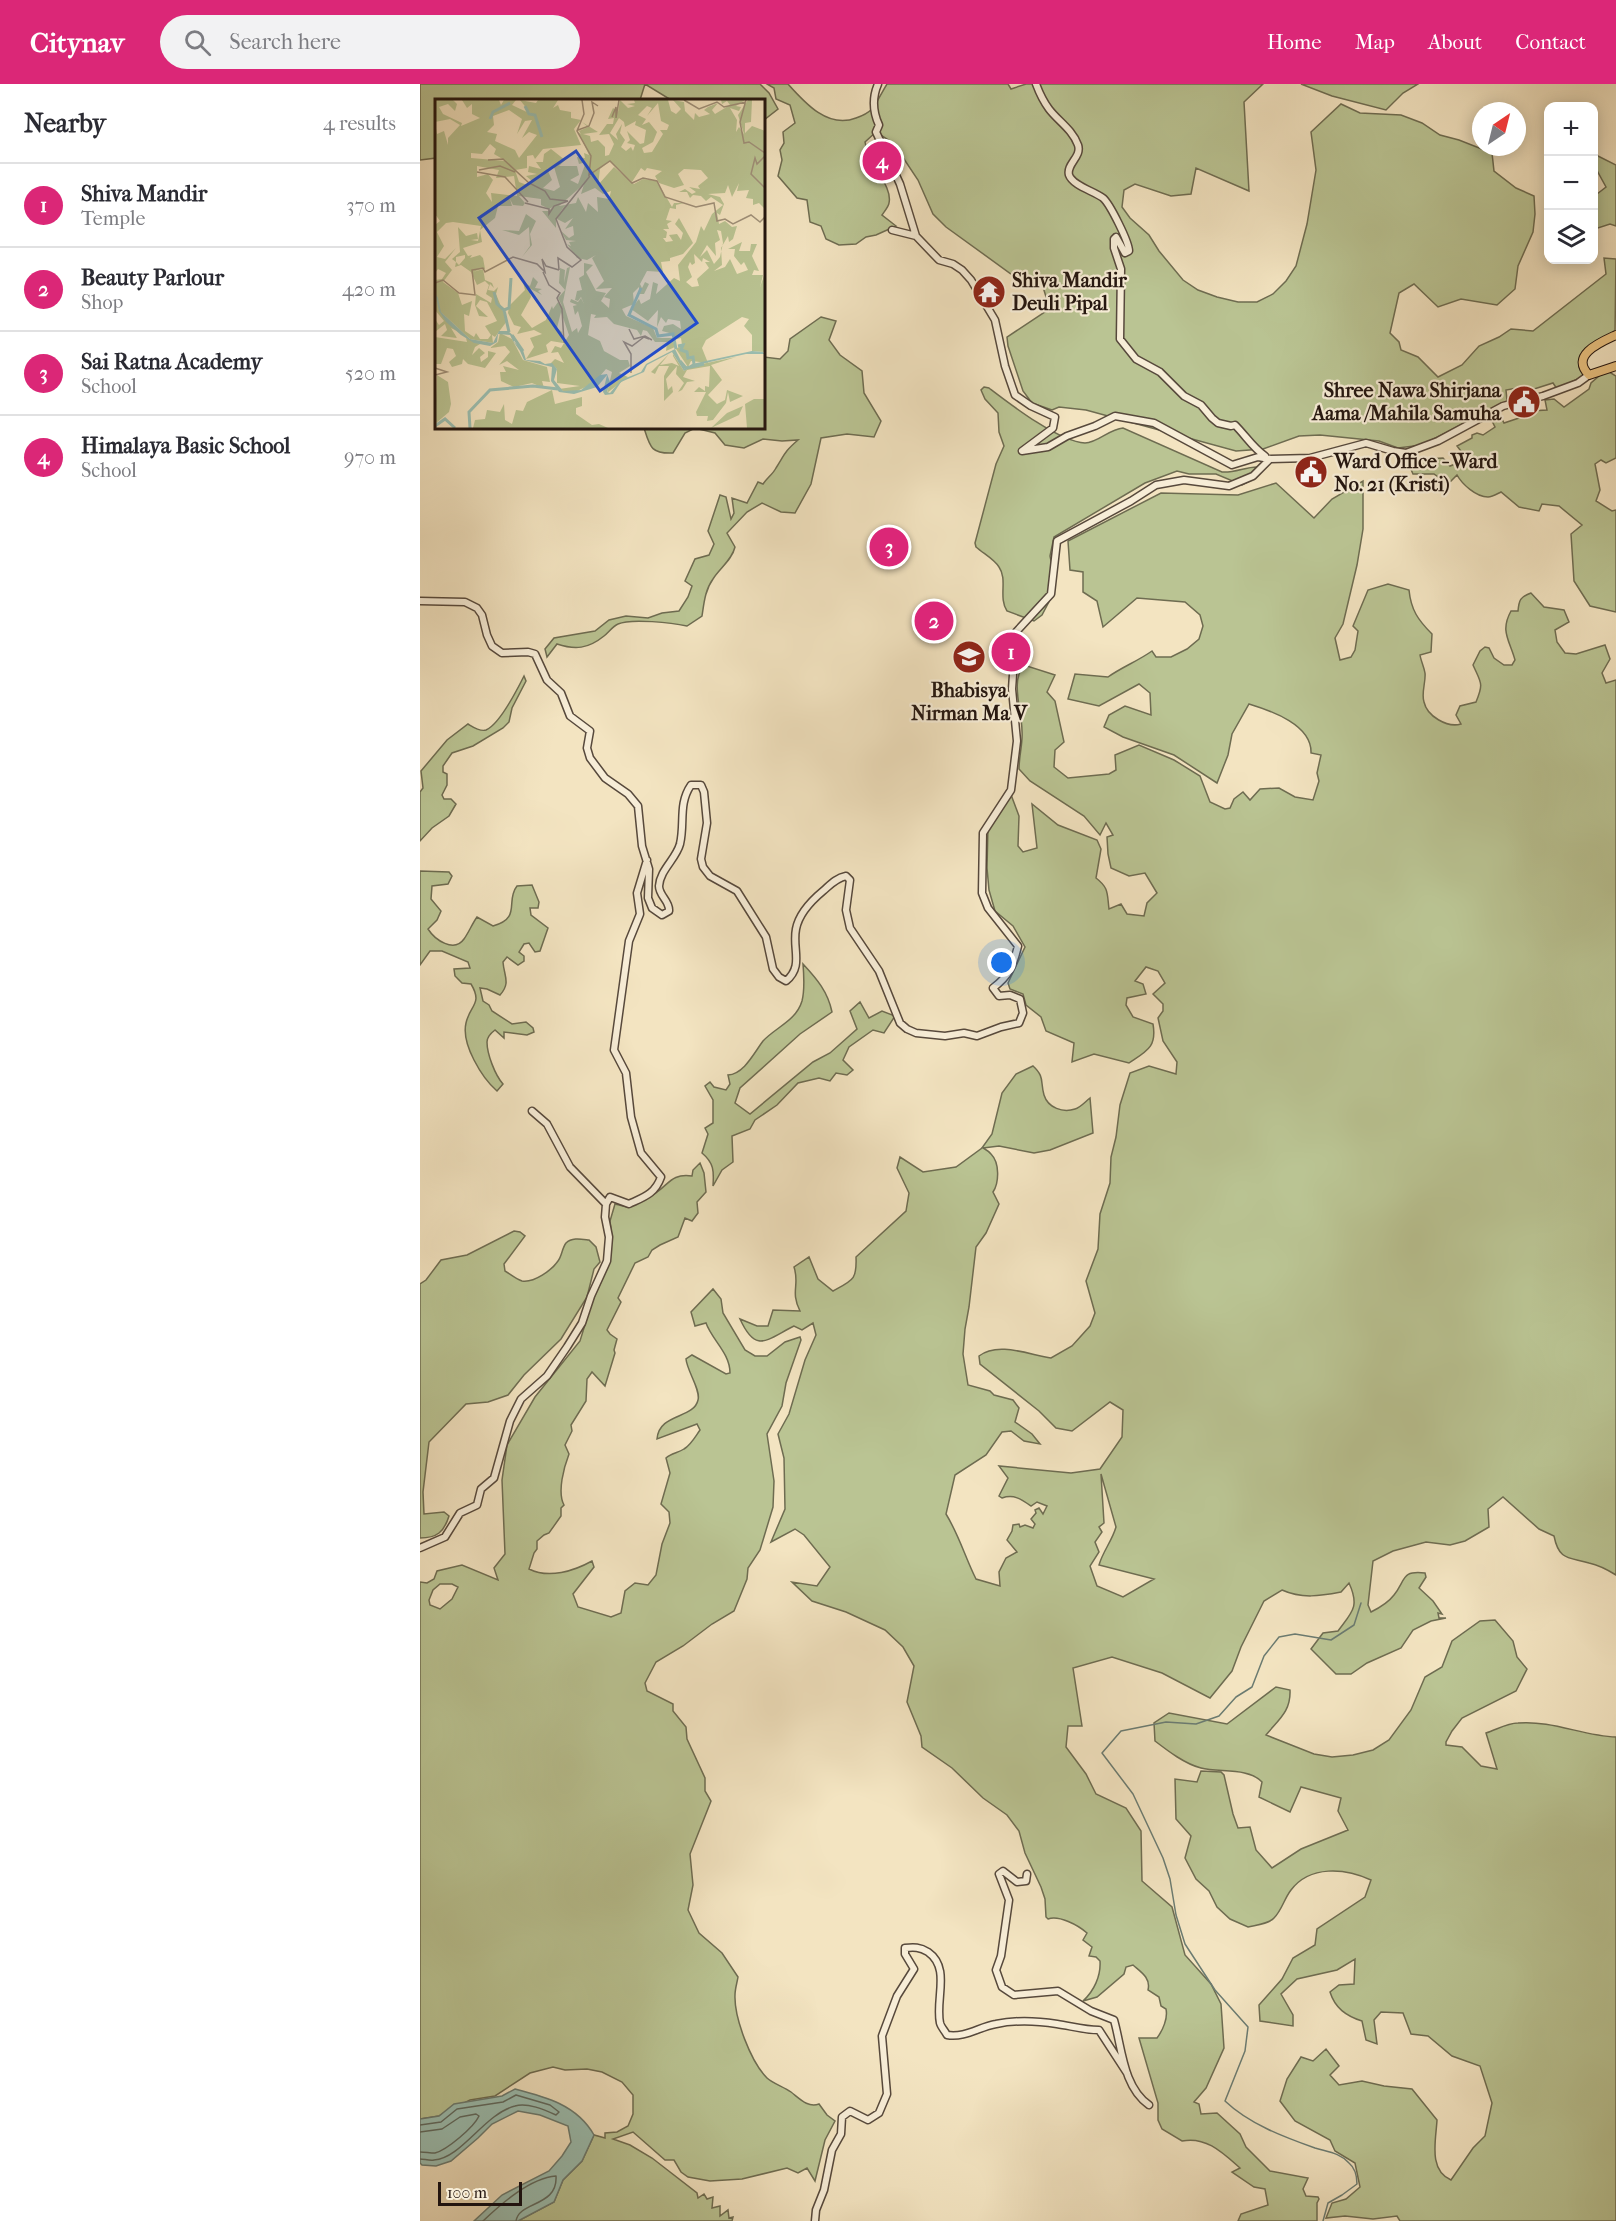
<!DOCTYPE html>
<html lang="en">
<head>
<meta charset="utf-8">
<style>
	body { margin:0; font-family:"IM FELL French Canon",serif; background:#f2f2f3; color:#2b2b33 }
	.controls { position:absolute; right:18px; top:18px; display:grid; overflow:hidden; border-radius:12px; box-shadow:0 3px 15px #0003 }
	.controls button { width:54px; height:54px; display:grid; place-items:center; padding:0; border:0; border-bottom:2px solid #e1e1e2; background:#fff; color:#2b2b33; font:30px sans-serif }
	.compass { position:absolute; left:1052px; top:18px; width:54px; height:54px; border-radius:50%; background:#fff; box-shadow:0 3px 15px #0003; rotate:35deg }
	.scale { position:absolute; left:18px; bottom:15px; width:84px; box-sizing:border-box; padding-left:6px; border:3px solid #23150f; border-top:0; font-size:16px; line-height:21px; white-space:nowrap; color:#23150f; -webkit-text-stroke:4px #f7edd7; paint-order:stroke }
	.you { position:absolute; left:582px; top:879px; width:21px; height:21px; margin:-15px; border:4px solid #fff; border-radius:50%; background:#1a73e8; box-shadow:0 0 0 9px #1a73e833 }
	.badge { display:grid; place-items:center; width:39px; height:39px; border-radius:50%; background:#db2777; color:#fff; font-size:20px; font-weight:700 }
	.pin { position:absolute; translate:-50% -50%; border:3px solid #fff; box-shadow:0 2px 6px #0006 }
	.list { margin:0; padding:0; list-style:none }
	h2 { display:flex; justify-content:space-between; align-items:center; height:78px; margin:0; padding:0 24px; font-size:26px }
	h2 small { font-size:20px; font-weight:400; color:#7c7c81 }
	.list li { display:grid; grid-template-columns:39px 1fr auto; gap:18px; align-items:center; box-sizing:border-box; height:84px; padding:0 24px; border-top:2px solid #e1e1e2 }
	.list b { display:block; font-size:22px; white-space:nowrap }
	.list p { margin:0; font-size:20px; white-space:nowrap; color:#7c7c81 }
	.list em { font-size:20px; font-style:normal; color:#7c7c81 }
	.icon { flex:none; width:33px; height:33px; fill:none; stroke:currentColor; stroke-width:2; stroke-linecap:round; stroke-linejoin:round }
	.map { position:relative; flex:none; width:1196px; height:2137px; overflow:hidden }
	header { display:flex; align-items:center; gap:36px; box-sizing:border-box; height:84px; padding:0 30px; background:#db2777; color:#fff }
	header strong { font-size:28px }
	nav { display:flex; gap:33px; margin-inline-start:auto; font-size:21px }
	.search { width:420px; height:54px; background:#f2f2f3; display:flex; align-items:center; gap:15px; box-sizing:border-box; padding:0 21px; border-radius:33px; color:#7c7c81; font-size:22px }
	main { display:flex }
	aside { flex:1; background:#fff }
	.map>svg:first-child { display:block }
	.green { fill:#bac493; stroke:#6e6c51; stroke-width:1.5; fill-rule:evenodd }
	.water { fill:#9bbfb2; stroke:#6b7b71; stroke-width:1.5 }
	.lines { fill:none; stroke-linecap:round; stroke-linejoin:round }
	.shore { stroke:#5f6a60; stroke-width:1.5 }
	.stream { stroke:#6b7b71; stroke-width:1.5 }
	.minor-casing { stroke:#57493c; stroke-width:9 }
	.major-casing { stroke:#23150f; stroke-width:10 }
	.minor { stroke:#f7edd7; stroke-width:6 }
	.major { stroke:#eac280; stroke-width:8 }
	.labels { text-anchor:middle; stroke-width:4.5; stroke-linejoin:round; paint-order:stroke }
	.poi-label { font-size:20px; font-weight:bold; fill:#23150f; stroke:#f7edd7; text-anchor:start }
	.inset-river { fill:none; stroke:#9bbfb2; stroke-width:3 }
	.inset-road { fill:none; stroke:#a0917a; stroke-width:1.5 }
	.view { fill:#1d4ed8; fill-opacity:0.15; stroke:#1d4ed8; stroke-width:3 }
	.inset-edge { fill:none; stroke:#23150f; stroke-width:3 }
</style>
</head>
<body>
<header>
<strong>Citynav</strong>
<div class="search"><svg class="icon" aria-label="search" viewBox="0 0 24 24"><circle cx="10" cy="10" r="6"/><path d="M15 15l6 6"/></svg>Search here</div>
<nav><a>Home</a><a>Map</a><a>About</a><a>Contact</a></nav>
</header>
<main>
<aside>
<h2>Nearby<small>4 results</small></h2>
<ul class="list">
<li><span class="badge">1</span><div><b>Shiva Mandir</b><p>Temple</p></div><em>370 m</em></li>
<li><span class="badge">2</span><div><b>Beauty Parlour</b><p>Shop</p></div><em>420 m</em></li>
<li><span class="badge">3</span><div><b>Sai Ratna Academy</b><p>School</p></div><em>520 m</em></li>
<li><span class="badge">4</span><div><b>Himalaya Basic School</b><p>School</p></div><em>970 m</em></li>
</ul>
</aside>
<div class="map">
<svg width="1196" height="2137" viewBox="0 0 1196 2137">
	<rect width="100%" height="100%" fill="#f3e4c1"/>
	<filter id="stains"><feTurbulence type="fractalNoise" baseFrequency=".00333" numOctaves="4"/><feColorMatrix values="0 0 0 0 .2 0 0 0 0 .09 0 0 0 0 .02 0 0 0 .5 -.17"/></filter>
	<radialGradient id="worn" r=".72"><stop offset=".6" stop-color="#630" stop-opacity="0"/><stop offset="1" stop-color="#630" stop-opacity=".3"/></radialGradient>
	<!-- green -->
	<path class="green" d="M0 0H340L349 9 358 25 344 36V16H251L225 0 220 16H16V74L0 76Z
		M347 0H368C385 19 408 45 436 34 442 32 448 29 452 25 458 17 462 8 467 0H588L591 5 606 0H843L824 18 829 107 776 84 771 110 751 112 715 100 704 106 702 123 710 134 729 151 739 167 763 196 778 206 797 213 818 218H837L853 210 866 197 876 182 887 140 896 86 891 48 921 20 940 29 981 31 1002 39 1020 51 1039 56 1072 69 1074 87 1096 104 1114 112 1115 130 1113 148 1098 182 1095 205 1077 221 1041 215 1018 223 994 200 979 209 970 249 979 258 981 266 998 273 1018 293 1042 281 1059 262 1079 253 1091 245 1113 247 1186 190 1184 174 1196 175 1195 250 1166 266 1159 281 1166 291 1137 305 1133 299 1108 307 1102 303 1086 306 1087 317 1002 361 978 364 959 357 900 351 879 352 843 365 816 367 666 326 639 323 632 326 612 319 603 307 588 262 587 253 625 228 624 221 627 216 623 203 591 190 526 143 513 130 498 96 482 72 470 57 456 48 445 58C448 79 473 102 469 119 469 122 464 128 462 131L476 142 456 151 446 153 436 160 419 161 406 155 401 142 390 138 387 116 377 114 358 92 362 76 360 66 364 59 363 48 375 39 370 21 356 15 354 4Z
		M881 0H998L983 9 966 26 912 12Z
		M1174 70 1196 81V142L1190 140 1178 144 1174 140V109L1177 110 1186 103 1174 81Z
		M401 233 416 237 409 256 420 271 442 287 444 309 461 337 454 353 427 350 401 354 391 400 375 429 361 428 342 419 327 428 307 449 315 463C312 476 300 484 293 495 285 506 284 519 282 532L267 542C253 539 211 534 198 540 193 542 188 549 184 552 168 565 155 566 137 560L127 573 125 565 134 554 175 547 189 536 206 532 228 534 242 529 259 527 268 513 272 502 265 497 275 475 289 471 294 460 288 447 300 411 306 413 311 435 314 429 312 414 327 419 338 398 343 400C347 394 353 390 356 384 365 370 364 368 378 356L362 357 343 355 324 364 305 361 295 349 275 344 265 349 253 369C231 370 230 363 224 344H344V273L360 275 368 267 370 255Z
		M1186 286 1196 292V374L1186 379 1181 376 1175 380 1180 406 1176 417 1192 427 1196 426V528L1170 522 1154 497 1151 450 1162 441 1139 422 1122 420 1119 427 1099 423 1081 408C1077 410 1072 413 1068 413 1056 413 1042 400 1037 391L1028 400 1014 390H993L990 383 1006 375 1023 374 1030 382 1038 379 1044 371 1037 362 1052 354V351L1057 349 1063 351 1075 343 1070 333 1079 329 1084 339 1099 334 1098 331 1107 333 1109 327 1127 326 1125 316 1134 315 1144 323 1169 305 1171 299Z
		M564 303 569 304C590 320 639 358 665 359 678 359 689 345 703 344L802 388C815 389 825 383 837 383L840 387 834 395 822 401 796 390H769L757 387 725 399 634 453 630 472 635 496 633 510 622 531 614 537 587 527C578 513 588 496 579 483 574 475 564 470 556 463L555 459 576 380 584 362 579 348 578 329 565 315 561 306Z
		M943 397V445L937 481 923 540 915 554 920 576 931 573 935 566 938 547 933 542 948 506 968 500 989 506C991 526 998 536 1012 550L1011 568 1000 571C1001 577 1004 583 1005 589 1006 598 1001 609 1004 618 1007 632 1027 644 1041 640L1036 631 1040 622 1056 618C1064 599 1061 599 1053 581L1060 567 1065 563 1069 564 1074 574 1084 581H1092L1095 576C1089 555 1080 547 1091 527H1098C1099 516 1100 513 1111 509L1124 523 1144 526 1149 538 1135 546 1137 558 1145 569 1156 570 1185 561 1190 575 1182 589 1186 599 1196 596V1491C1188 1486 1178 1481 1169 1479 1149 1473 1139 1477 1134 1452L1119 1445 1083 1413 1068 1425 1069 1443 1045 1457 1030 1461 1006 1458 973 1467 953 1477 948 1521 951 1528C959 1524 968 1519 974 1511 986 1496 981 1486 1005 1489L1006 1493 999 1504 1013 1517 1022 1530 1018 1529 1019 1534H1026L1011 1537 993 1546 981 1564 947 1579 931 1590H916L891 1565 903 1549 918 1547C932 1528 940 1523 929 1499L921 1508C900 1512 882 1515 862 1506L844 1517 821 1563 812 1587 790 1614 742 1589 692 1573 653 1584 662 1642H648L646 1663 666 1690 676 1710 706 1724 721 1747 722 1797 752 1823 765 1871 791 1900 801 1920 804 1964 786 2004 774 2018 779 2020 781 2030 797 2029 820 2050 826 2063 850 2087 888 2094 883 2105 886 2112 898 2113 899 2115 897 2119V2137H818L821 2130 848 2121 845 2105 834 2103 812 2088 820 2084C803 2069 786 2052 762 2057L742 2045 738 2036V2019L719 1954H737C743 1946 748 1934 746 1925L741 1922 739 1913 728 1906C731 1894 721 1888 713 1881L706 1883 704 1890 677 1913 663 1917C674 1907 681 1892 680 1877L676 1873 669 1872 672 1863 663 1856 667 1849C658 1841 639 1831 628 1835L626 1833 625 1815 621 1803 605 1769 599 1747 587 1731 563 1714 532 1684 502 1663 501 1652 487 1618 494 1582 483 1563 465 1546 426 1528 392 1517 372 1498 397 1502 410 1483 384 1451 375 1445 351 1458 365 1425 364 1374 358 1350 369 1330 385 1276 396 1251 393 1239 382 1246 374 1242C346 1256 336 1270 320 1235L337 1242H348L353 1226 380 1227C370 1207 380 1201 374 1183L389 1173 398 1195 413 1207C433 1196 437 1196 436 1173L486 1127 489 1109 477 1084 480 1073 503 1088 536 1083 562 1064 572 1050 582 1009 596 990 613 982C625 993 620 997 624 1011 628 1024 643 1029 655 1025 660 1024 666 1017 670 1014L673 1049 630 1066 614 1069 579 1062 563 1064C566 1066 569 1067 571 1070 580 1079 579 1099 573 1108L579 1120 566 1149 556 1163 549 1223 545 1245 543 1270 548 1301 570 1307 574 1311 593 1316 599 1324 595 1338 612 1350 620 1360 604 1357 591 1347 582 1348 566 1371 535 1391 526 1430C539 1451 545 1473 556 1495L580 1502 579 1488 586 1474 597 1468 587 1456 592 1447 593 1441 599 1440 600 1443 605 1441 613 1444 615 1440 611 1435 616 1429 615 1426 619 1424 623 1430 627 1422 617 1418 611 1422C601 1415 594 1410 582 1414L579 1412 588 1394 579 1382 651 1389 680 1385 702 1353 703 1326 690 1318 652 1347 636 1344 619 1327 560 1280 559 1272C578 1257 610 1271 631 1274L652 1262 670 1242 675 1229 666 1197 678 1165 680 1130 690 1099 691 1073 696 1053 700 1021 710 989 729 982 756 990 757 978 743 957 738 934 743 927V920L733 910 745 899 738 887 726 883 715 897 723 900 726 910 707 914 706 921 713 933 733 940C737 963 727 967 709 979L674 970 652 978 654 959 626 947 621 933 606 921 603 910 590 905 588 899 605 863 593 842 575 827 569 806 567 784 568 742 590 708 599 732 598 762 603 768 617 764 612 720 638 741 677 756 681 765 676 794C689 804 687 809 689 825L701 820 707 830 724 832 727 819 737 809 725 789 709 792 691 784 688 770 687 753 693 751 686 739 680 751 664 732 610 697 599 685C599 672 603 659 602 647 602 627 590 597 604 581L635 591 627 608 635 617 644 658 635 666 634 683 648 694 689 690 696 686 695 671 719 661 754 676 780 692 790 718 805 725 810 724 814 715 823 708 830 716 840 705 859 704 875 713 893 716 899 697 897 689 901 671 891 669C892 641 852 627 829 620L812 650 808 671 797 699 754 671 703 653 684 643 689 631 705 622 731 631 730 609 719 600 679 622 648 615 655 590 688 593C702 583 718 577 732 567L736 573H751L767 565 779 555 783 542 780 531 765 518 717 514 683 543 677 517 663 508V488L650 486 648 457 741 409 818 411 856 399 894 434 912 415ZM681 1390 696 1443C692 1457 683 1467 679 1481L734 1495 703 1513 677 1502 670 1482 679 1468 675 1458 682 1448 679 1443 684 1439Z
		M104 592 106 597 92 624 89 638 83 644 53 662 32 669 23 682V688L27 690V701L22 711 24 715H31L36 720 29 732 12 744 0 757V708L3 704 1 687 27 656 48 640C53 643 60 648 66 646 80 640 97 606 104 592Z
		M0 787 29 788 32 792 28 800 12 802 11 815 21 827 17 836 8 845C15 856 34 869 44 855 49 848 52 840 57 833L73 842C102 834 85 817 97 802L112 801 119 818 118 824H110L111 831 128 844 120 867 115 868 109 859 104 860 99 868 104 872V877L98 881 87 873 83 878C84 892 91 899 80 911L67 905 60 904 63 917 69 921 72 927 92 940 106 938 113 944 114 948 107 951 84 948V954L75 946C71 949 67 953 67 958 67 970 75 991 83 1000L77 1007C62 994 41 960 46 939 50 921 63 920 51 900L42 899 35 892 34 885 50 884 48 878 22 867H10L0 881Z
		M383 880C397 895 408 908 412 928L380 950 320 1004 315 1019 330 1030 393 978 410 969 437 945 430 927 440 918 449 934 462 927 475 932 464 949 453 946 429 963 423 976 433 986 427 991 416 989 410 997 399 994 378 999 357 1021 335 1036 330 1045 312 1052 313 1078 302 1086 293 1102C294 1087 294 1079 282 1069L288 1050 285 1044 293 1039V1016L285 1002 290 998 294 1003 306 1006 310 1000 308 991C324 990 334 969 343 957 356 943 376 937 382 917 385 905 384 892 383 880Z
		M280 1079 284 1089 286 1108 277 1118 278 1129 272 1137 265 1134 258 1153 240 1161 232 1166 228 1173 215 1179 198 1214 201 1218 187 1246 190 1250 197 1255 194 1266 195 1269 185 1302 172 1288 167 1295 166 1317 151 1341 152 1347 145 1361 149 1370C144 1383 137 1408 144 1421L141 1424V1432L129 1449 124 1451 117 1457V1465L114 1469 109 1485C129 1495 154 1487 172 1477L174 1483 153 1510 158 1523 191 1533 201 1529 205 1507 215 1499 228 1501 236 1491 242 1460 250 1439 249 1428 241 1420 250 1389 246 1374C251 1369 258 1369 264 1365 271 1361 275 1353 280 1346L277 1340 237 1355C239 1329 274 1335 278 1316 281 1306 267 1287 266 1275L272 1271 306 1290 310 1289C310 1269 292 1256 286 1239L275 1242 271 1228 293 1205 301 1215 303 1229 325 1266 335 1272H347L365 1258 380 1253 381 1256 366 1299 362 1322 347 1350 354 1397 353 1423 340 1466 328 1484 327 1495 314 1527 292 1540 263 1562 236 1578 225 1599 227 1607 253 1620V1627L266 1643 267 1655 285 1694V1707L291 1717 270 1770 273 1801 268 1826 279 1849 302 1869 318 1893C317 1899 315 1905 315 1911 314 1934 331 1978 347 1994 352 1999 364 2003 371 2008 380 2015 388 2024 399 2020L407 2031 415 2037 405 2056 395 2097 387 2084 378 2089 367 2084 322 2095 290 2097 268 2093 261 2088 254 2076H245L213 2048 193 2055 210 2061 232 2074 277 2109 278 2114 284 2110 287 2115 293 2113 292 2124 300 2122V2132L308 2126 309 2134 313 2133 312 2137H98L134 2118 143 2096 162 2077 174 2051 185 2054V2049L197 2048 208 2042 213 2030V2011L202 1998 182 1988 167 1985 145 1986 133 1983 110 1989 75 2012 50 2016 19 2032 0 2035V1498L7 1499 14 1495 17 1487 42 1481 78 1496 74 1484 85 1470 82 1396 87 1361 115 1313 160 1257 172 1218 188 1182 192 1154 190 1137 195 1120 207 1123C216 1119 226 1115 234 1110 249 1101 251 1089 272 1092L273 1086ZM20 1500H32L38 1503 32 1515 20 1525 10 1521 9 1516 13 1506Z
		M94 1147 100 1148 105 1152 84 1180 85 1187C90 1190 96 1195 102 1197 114 1199 132 1186 138 1177 142 1172 142 1164 146 1159 152 1153 161 1155 169 1156L176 1163 180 1178 174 1185 167 1213 141 1255 104 1291 88 1311 68 1318 46 1320 9 1358 3 1408 4 1430 24 1428 29 1432C24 1448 17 1454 0 1454V1200L6 1196 21 1176 47 1171Z
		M1075 1536 1093 1557 1097 1573 1107 1585 1096 1607 1042 1634 1032 1647 1026 1658V1661L1042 1663 1061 1682 1077 1685 1066 1649C1076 1646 1087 1639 1098 1639 1132 1636 1163 1652 1196 1653V2137H980L977 2132 953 2135 925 2132 906 2134 912 2119 926 2115 940 2103 935 2079 915 2067 910 2056 875 2037 860 2017 867 1995 881 1973 893 1977 906 1965 919 1982 910 1991 919 2001 942 1997 964 2002 992 2005 1017 2036C1016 2056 1008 2086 1031 2096L1053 2064 1065 2052 1072 2019 1060 1982 1032 1972 1008 1952 991 1950 983 1929 961 1928 954 1936 957 1960 946 1956 942 1937C926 1932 915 1924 910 1908L919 1901 934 1900 935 1875 917 1886 877 1895 861 1910 873 1931V1942L840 1937 839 1921 862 1895 873 1874 895 1861 897 1845 945 1813 951 1796C925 1784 890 1781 871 1806 864 1815 862 1826 854 1834 849 1840 836 1841 828 1843L810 1835 797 1823 789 1807 776 1795 765 1774 771 1752 756 1735 755 1695 777 1698 781 1687 801 1688 804 1691 813 1730 818 1744 830 1743 836 1766 852 1784 881 1765 928 1746 918 1727 921 1714 881 1703 870 1728 839 1713 842 1698C828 1683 799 1689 781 1684 765 1680 748 1667 735 1657L734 1639 749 1629 807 1640 856 1603 870 1606C871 1628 858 1636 846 1651L894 1670 912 1673 933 1671 953 1666 969 1656 991 1626 1005 1593 1022 1583 1032 1557 1060 1537Z"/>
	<!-- water -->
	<path class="water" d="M95 2005C126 2013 157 2021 174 2051L162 2077 143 2096 134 2118 98 2137H54L82 2111 129 2087 142 2072 151 2058 148 2042 120 2031 98 2027 72 2040 58 2054 31 2077 16 2082 2 2081 0 2079V2035L19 2032 34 2020 82 2012Z"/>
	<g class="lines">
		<!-- shore -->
		<path class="shore" d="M0 2041 21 2038 37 2025 83 2018 96 2011 130 2021 139 2028 136 2031C125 2026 107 2018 95 2022 64 2030 42 2074 14 2076 10 2077 4 2075 0 2075
			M0 2048 22 2045 40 2033 56 2030 59 2032C54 2043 27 2066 15 2069 10 2069 5 2068 0 2068
			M63 2137C81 2120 110 2094 136 2092 138 2123 99 2117 96 2137"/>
		<!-- stream -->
		<path class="stream" d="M903 2137 908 2119 922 2111 937 2100C937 2092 935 2084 929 2079 920 2069 908 2068 895 2064 864 2053 829 2040 805 2017L825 1967 828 1943 795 1906 765 1860 756 1831 750 1795 743 1774 713 1710 682 1669 701 1647 746 1638 776 1640 799 1632 816 1613 832 1603 844 1572 859 1553 875 1550 911 1556 934 1541 941 1519"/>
		<defs>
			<path id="minor" d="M458 0C452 14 453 28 459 41L456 48 480 100 496 152
				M616 0C619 8 623 17 629 25 638 37 652 45 658 61 662 73 646 80 649 91 653 102 674 107 683 114 690 120 709 158 709 167L705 169 696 153 694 155V164L701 185 700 255 716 275 740 288 764 312 781 321 792 334 798 339 811 342 815 341C826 352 833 364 845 372
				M472 146 496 152 519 176 533 180 542 186 551 196 575 236 585 282 595 311 611 322 635 333 633 344 602 367 628 363 647 352 675 342 695 332 734 339 812 381 838 373 850 375 890 374 946 359 973 367 986 369 1018 357 1083 322 1123 312 1158 299 1169 291
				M0 517 45 518 57 524 62 531 67 551 72 562 82 569 108 568 115 570 127 596 141 609 150 632 170 647 167 664 170 674 185 694 208 710 218 722 222 762 229 785 228 814 232 824 242 831 249 827C250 817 239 812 239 802 240 786 256 775 260 760 265 739 258 720 271 701H281L284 708 287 739 281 775 283 783 290 792 317 807 346 853 353 885 359 893 366 897C384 882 372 865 376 845 379 829 391 817 403 807 410 801 416 794 426 792L430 796 426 826 430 844 459 887 480 939 487 945 496 949 525 952 544 949 557 952 581 943 599 939 603 929 600 915 590 911 579 912 573 904C590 891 593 882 598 862L568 824 562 809 563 749 591 706 597 657 592 605 596 548 631 510 637 457 711 417 736 401 764 396 809 402 833 392 850 375
				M112 1027 127 1040 150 1083 186 1120
				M0 1464 25 1453 40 1429 57 1421 61 1405 74 1394 90 1337 101 1315 127 1292 147 1263 162 1239 171 1212 187 1177 189 1153 185 1133 186 1120 190 1113 209 1120C224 1113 235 1110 241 1093L221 1069 211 1033 206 989 194 966 209 857 220 830 217 809 227 776
				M607 1790 606 1797 597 1798 583 1787 579 1790 589 1816 581 1872 576 1886 582 1903 594 1911 638 1907 671 1927 694 1936C702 1964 703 2003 729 2021
				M395 2137 396 2126 404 2106 412 2066 421 2050 422 2033 430 2027 448 2036 459 2029 467 2010 462 1952 477 1912 494 1885 485 1870V1864C494 1863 500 1863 508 1868 531 1884 515 1915 520 1939 521 1943 525 1947 527 1951 545 1954 559 1943 576 1940 595 1936 618 1937 637 1940 651 1942 664 1946 679 1946L707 1989"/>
			<path id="major" d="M1196 251C1181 258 1149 271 1169 291L1196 282"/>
		</defs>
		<!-- minor casing -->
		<use href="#minor" class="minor-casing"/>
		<!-- major casing -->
		<use href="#major" class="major-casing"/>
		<!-- minor -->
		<use href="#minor" class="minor"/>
		<!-- major -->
		<use href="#major" class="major"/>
	</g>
	<!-- icons -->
	<defs>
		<symbol id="temple-disc" viewBox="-11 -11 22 22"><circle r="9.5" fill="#8f2418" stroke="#f7edd7"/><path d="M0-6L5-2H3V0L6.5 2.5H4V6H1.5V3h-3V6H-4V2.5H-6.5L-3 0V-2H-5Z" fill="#fff"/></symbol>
		<symbol id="civic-disc" viewBox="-11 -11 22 22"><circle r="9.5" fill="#8f2418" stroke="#f7edd7"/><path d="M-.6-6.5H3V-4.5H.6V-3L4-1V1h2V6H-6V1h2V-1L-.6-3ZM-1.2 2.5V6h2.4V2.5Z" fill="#fff"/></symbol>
		<symbol id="school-disc" viewBox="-11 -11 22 22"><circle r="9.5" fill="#8f2418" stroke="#f7edd7"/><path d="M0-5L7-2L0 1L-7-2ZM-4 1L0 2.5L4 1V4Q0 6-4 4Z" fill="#fff"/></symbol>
	</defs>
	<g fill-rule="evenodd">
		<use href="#temple-disc" x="550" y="189" width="38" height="38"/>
		<use href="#civic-disc" x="1085" y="299" width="38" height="38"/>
		<use href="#civic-disc" x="872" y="369" width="38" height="38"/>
		<use href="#school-disc" x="530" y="554" width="38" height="38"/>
	</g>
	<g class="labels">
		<!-- poi labels -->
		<g class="poi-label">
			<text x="592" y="203">Shiva Mandir<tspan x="592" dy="23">Deuli Pipal</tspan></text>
			<text x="1081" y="313" text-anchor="end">Shree Nawa Shirjana<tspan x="1081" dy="23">Aama /Mahila Samuha</tspan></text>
			<text x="914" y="384">Ward Office - Ward<tspan x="914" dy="23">No. 21 (Kristi)</tspan></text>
			<text x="549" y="613" text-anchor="middle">Bhabisya<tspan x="549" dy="23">Nirman Ma V</tspan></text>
		</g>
	</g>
	<!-- overview -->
	<g transform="translate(15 15)">
		<rect width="330" height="330" fill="#f3e4c1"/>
		<path d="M0 1H18L22 5 20 12 13 5 4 8 8 15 27 24 26 27 45 19 37 15V5L32 9 27 1H64L66 6 69 1H81L77 6 96 15 85 1 101 4 103 1H123L118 9 123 6 125 11 136 13V19L146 21 139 30 146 46 108 50 100 60 98 56 92 57V69L80 71 84 83 92 86 97 82 91 77 102 75 93 73 94 67 106 70 101 63H108L109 55 116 50 130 61 124 67H142L144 76 135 81 143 85 151 63 144 65 142 58 150 59 149 54 154 56 143 33 146 35 144 32 153 28 147 23 163 33 148 35 155 37 156 43 163 41 170 48V57L174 56 179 45 174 35 164 36 172 25H178L179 19 173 20 178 9 183 13 185 1 193 9 200 7 192 5 200 4 199 1H233L236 12 241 15 246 10 238 1 249 3 250 12 259 21 260 14 264 18 275 15 269 11 273 8 283 4 277 11 280 15 295 6 292 2 287 5 286 1H310L301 7 306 8 304 12 295 9 302 21 301 33 304 28 309 35 303 16 313 1H317L316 23 310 24V34L317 27 330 32V110L324 104 318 106V100L311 99 314 91 302 92 304 84 297 98 293 86 290 94 273 95 285 98 289 105 285 116 282 114 284 125 290 122 297 128 302 127 298 140 294 143 293 137 286 149 287 166 279 172 290 168 295 160 302 175 313 171 309 163 306 166 299 157 300 150H293L307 143 304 152H315L316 145H322L317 157 324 172 319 171 317 176H328L325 188 330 174V253L317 252V236L309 227 314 220 307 218 271 241 267 249 273 264 256 262 253 268 241 250 247 246 246 239 238 241V235L227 232 229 227 238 225 246 230 245 222 233 220 231 224 226 218 222 228 223 211 213 222 196 210 204 200 206 205 215 200 218 183 223 185 221 195 239 179 245 182 243 166 261 143 266 127 269 132 277 115 288 106 276 98 271 102 266 97 258 96 255 99 252 93H244L250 90 257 95 261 93 254 88 265 90 263 87 273 79 266 71 249 70 243 75 249 86 239 89 224 84 220 77 227 72 212 69 210 72 206 69 197 83 175 62 165 70 163 86 179 68 199 85 208 80 222 82 237 108 239 104H249L241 106V110L235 109 231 121 237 122 232 125 234 130H228L232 133 231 139H228L231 143 238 142 234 136 242 135 246 141 248 134 240 125 244 119 258 144 248 155 235 159V162L226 163 228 173 212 172 205 185 207 189 210 183 214 185 209 195H205L204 188 198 194 199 205 187 210 191 217 218 229 222 239H237L240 248 231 252 232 243H220L212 232 208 231 206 237 202 231 179 225 172 218 159 219 161 216 156 215 153 236 165 242 169 252 185 261H193L195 267 184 274 193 278 172 294 177 273 171 270 159 284 142 292H128L124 290 145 287 122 284V270L116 264 120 260 129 264 123 253 116 254 120 247 126 249 134 236 126 213 122 229 127 233 128 244 116 242 111 246 113 253 91 260 99 248 95 239 107 235 99 231 82 235 86 228 79 226 73 214 74 207 90 191 88 183 95 187 98 178 103 183 100 189 107 190 103 192 107 196 94 189 96 198 86 216 97 229 111 221 117 207 118 210 123 203 127 207 123 199 130 191 124 184 125 169 130 171 129 184 132 169 135 168 128 203 137 233 142 229 143 234 147 227 143 212 140 216 138 207 142 206 135 203 136 200 143 203 146 199 149 205 146 198 143 202 140 201 142 192 147 191 144 179 149 176V164L158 166 151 173 161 192 171 194 166 202 174 209 175 200 169 198 177 189 161 190 169 182 157 159 161 156 152 161 142 159 132 145 136 147 134 143 141 142 131 141 126 132 134 139 139 136 138 127 130 130 138 119 130 124 122 120 130 106 121 120V129L107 112H113L120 107 114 110 106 106V100L84 97 90 104 88 107 78 106 75 100 77 107H63L60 119 45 131 47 143 28 149 33 157 37 156 35 159 45 156 48 159 50 170H46L38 173 48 170 50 181 57 184 59 189 55 185 53 191 59 192 63 188 61 195 72 222 60 238 57 236 58 244 35 240 6 213 22 232 16 229 22 239 6 237 12 231 10 225 0 233V220L4 226 9 222 0 211V181L7 180 11 174 3 170 0 174V126L5 122 0 115V24L2 35 9 32 13 46V39L25 26 15 20 0 23ZM223 4 226 22 234 26 232 31H225L228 35 217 53 209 54 207 49 218 43 222 33 214 23 207 26 211 20 203 16 212 7 217 9 212 17ZM74 11 87 20 82 35 90 22 97 21 87 39 94 33 102 36 84 59 80 51 60 42 62 35 52 33 59 26 58 17ZM184 19 189 23 190 28 201 22 200 26 211 31 209 44 205 45 192 32 195 41 192 44 200 46 198 52 196 48 191 52 186 48 190 41 185 34 187 25 181 35 183 41 175 34ZM55 45 61 50 59 55 71 62 36 59V54L47 55ZM42 67 64 71 61 79 79 77 82 97 56 94 57 103 51 94 58 81 53 75 42 78ZM119 68 125 88 119 92 108 89 117 81 112 70ZM149 85 146 95 160 89 168 95 176 92 174 100 162 98 163 113 153 104 151 113 143 98 141 104 124 107ZM18 123 46 127 43 142 36 141 43 140 42 134 31 137 23 128 25 153 17 160 21 163V158L30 156V159L24 166 21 163 20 168 26 166 36 173 42 186 50 182 54 186 51 195 57 199 56 204 41 195 40 206 44 217 53 218 41 207 45 201 52 203 62 222 50 227 56 236 53 240H45L41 234 39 238 30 232 29 215 34 217 37 202 27 206 23 194 8 183 17 171 10 163 21 149 10 160 2 158 9 147 2 133 11 124ZM282 131 286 132 288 144 285 158 279 165 272 151 265 158 272 146 281 157 280 144 285 141ZM259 155 267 163 268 159 275 163H270L274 169 262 180 264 187 257 188 251 183 257 178 253 168 255 163 257 166 260 164ZM91 115 101 122 95 135 97 146 87 158 95 147 94 128 84 136 67 131 84 132ZM65 234 77 240 88 261 112 268 115 283 107 282 109 289 97 284 79 288 66 282 65 273H71L68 267 84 271 72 262 64 266 75 253 70 247 55 249 63 243ZM0 238 32 243 31 239 45 245 40 248 37 256 44 249 50 254 45 258 46 263 53 258V252L61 254 50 269 33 265 28 260 27 265 17 268 14 263 21 257 18 250 12 249 6 265H0ZM234 255 225 266 237 264 244 267 238 257V255L249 272 257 267 301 258 276 266 287 281 273 296 282 305 290 301 292 291 308 297 295 303 293 293 291 304 278 321 272 322 273 317H262L261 313 271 293H259L264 288 270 292V287L274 288 275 267 252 271 248 278 260 282 252 283 247 291 243 293 249 284 241 275 242 267 231 280 233 291 237 287 238 293 229 302V277L234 267H224L220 275 216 273ZM2 276 13 283 16 305 14 313 0 325ZM117 291 120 305 147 298V307L141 309V315L157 326 164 325 173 329H38L40 321 50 320 52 311 65 313 69 305 70 321 77 325 81 311 88 312 92 303ZM319 300H330V329H312L310 305ZM308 307 304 316 276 329 292 314Z" fill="#bac493" fill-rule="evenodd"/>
		<path d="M0 194 3 199 6 213 35 240 58 244 64 232H73L80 238 79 243 88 251 91 261 105 262 110 265 117 264 122 270 119 281 128 292 146 291 165 276 172 275 175 283 172 293 175 294 186 281 206 273 211 265 240 250 250 270 257 265 317 252 328 253 330 255H311L257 267 249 272 237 253 212 266 209 273 186 283 178 295 170 296 168 293 172 276 162 288 139 295 124 293 116 282 117 268 89 261 85 252 78 242 75 236 63 235 62 243 55 247 39 244 26 236 11 223 4 212Z" fill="#9bbfb2"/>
		<path class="inset-river" d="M90 7 94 15 100 16 107 38M55 20 58 13 75 4M206 189 194 216 221 230 223 237 238 235 241 250M59 193 62 205 69 211M74 233 69 211 74 209 76 179M77 236 88 252M243 247 248 246 246 251 252 253 253 259 258 258 259 265M245 262 251 269 269 265M0 327 10 320 20 329M35 329 34 313 55 291 98 287 123 290"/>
		<path class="inset-road" d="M147 1 149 15 142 32 156 57 154 76 175 62 197 84 208 79 222 82 230 98 261 108 279 104 282 122 290 120 298 125 316 116 325 123 330 118M249 1 264 10 282 3 289 8 311 3M311 1 305 23 309 44 314 43 330 54M177 18 181 8V19L184 1M143 31 154 27 159 14 157 3 163 7M330 57 322 65 320 59 316 75 330 89M53 61 68 60 94 84 110 92 115 100 133 102M44 71 65 67 80 73M42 73 70 78 93 103M90 104 114 110V115L119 107 133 102M124 171 123 159 137 168 146 161 132 148 121 120 155 77M108 173 114 186 125 194 122 199 127 210 129 244M0 184 8 181 24 194 40 196 37 171 48 169 50 173 78 158 102 165 110 173 107 160 111 167 124 171M194 230 199 240 210 237 217 241M0 269 12 273 0 276M196 274V255L189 243 197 247 209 238 214 240"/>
		<path class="view" d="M141 52 262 224 165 292 44 119Z"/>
		<rect width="330" height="330" class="inset-edge"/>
	</g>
	<rect width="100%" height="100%" filter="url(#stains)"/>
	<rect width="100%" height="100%" fill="url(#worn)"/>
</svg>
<div class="controls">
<button>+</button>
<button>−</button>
<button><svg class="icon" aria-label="layers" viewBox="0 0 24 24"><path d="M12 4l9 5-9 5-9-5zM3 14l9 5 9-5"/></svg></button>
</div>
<svg class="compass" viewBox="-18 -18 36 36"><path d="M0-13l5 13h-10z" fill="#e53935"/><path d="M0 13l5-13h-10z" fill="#7c7c81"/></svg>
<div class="scale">100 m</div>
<div class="you"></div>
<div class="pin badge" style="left:591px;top:568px">1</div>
<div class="pin badge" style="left:514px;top:537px">2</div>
<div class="pin badge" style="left:469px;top:463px">3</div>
<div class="pin badge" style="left:462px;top:77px">4</div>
</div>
</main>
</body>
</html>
